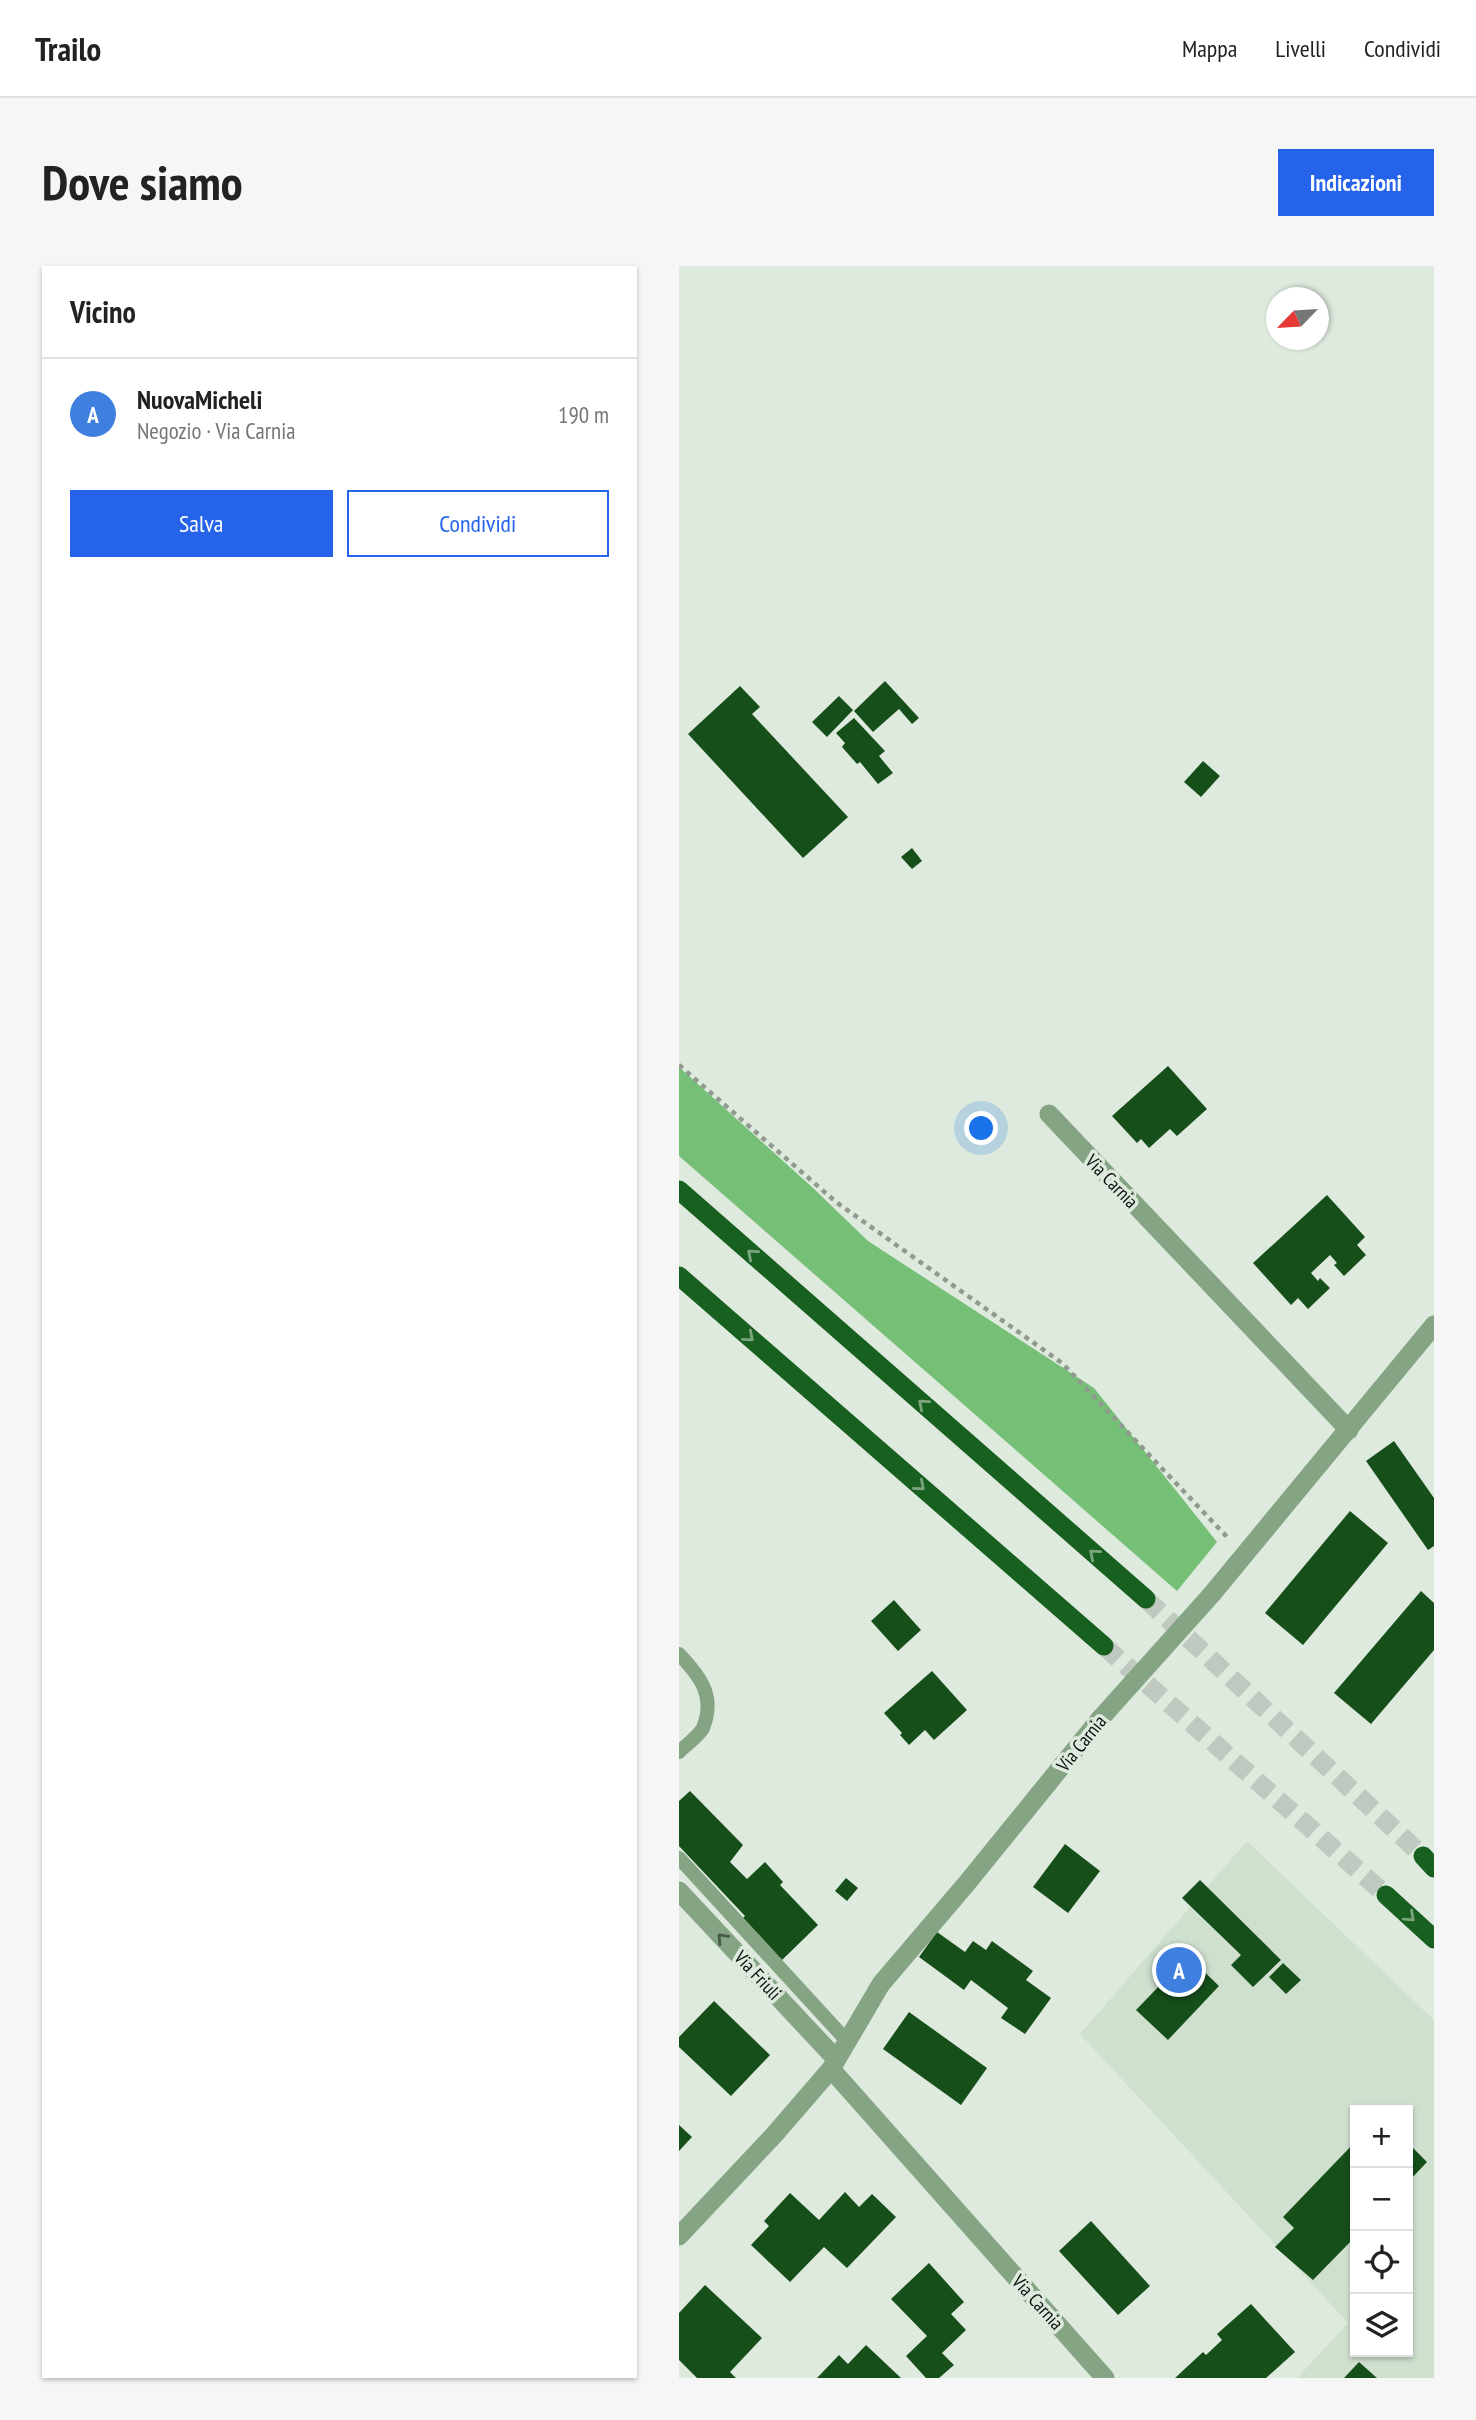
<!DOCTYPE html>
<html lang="it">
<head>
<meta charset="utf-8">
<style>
	body { margin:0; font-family:"PT Sans Narrow",sans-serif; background:#f6f6f6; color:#222 }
	.controls { position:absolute; right:21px; bottom:21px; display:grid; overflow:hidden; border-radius:0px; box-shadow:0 2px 5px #0004 }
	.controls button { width:63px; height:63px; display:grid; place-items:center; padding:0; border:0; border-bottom:2px solid #e0e0e0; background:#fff; color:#222; font:35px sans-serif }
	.compass { position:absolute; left:587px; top:21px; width:63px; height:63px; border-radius:50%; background:#fff; box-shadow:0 2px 5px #0004; rotate:245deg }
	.you { position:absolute; left:303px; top:863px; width:24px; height:24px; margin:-18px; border:5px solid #fff; border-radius:50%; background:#1a73e8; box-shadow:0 0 0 10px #1a73e833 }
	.badge { display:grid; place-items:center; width:46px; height:46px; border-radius:50%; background:#2563eb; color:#fff; font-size:23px; font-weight:700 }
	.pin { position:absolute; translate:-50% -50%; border:4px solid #fff; box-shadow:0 2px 7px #0006 }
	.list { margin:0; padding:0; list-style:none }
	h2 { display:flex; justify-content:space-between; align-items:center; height:91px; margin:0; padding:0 28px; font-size:30px }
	h2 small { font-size:23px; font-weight:400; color:#767676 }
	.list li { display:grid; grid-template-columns:46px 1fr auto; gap:21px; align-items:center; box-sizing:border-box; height:112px; padding:0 28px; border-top:2px solid #e0e0e0 }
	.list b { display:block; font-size:26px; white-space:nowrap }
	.list p { margin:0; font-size:23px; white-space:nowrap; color:#767676 }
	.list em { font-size:23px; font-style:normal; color:#767676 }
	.actions { display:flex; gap:14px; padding:21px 28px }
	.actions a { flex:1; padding:16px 0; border:2px solid #2563eb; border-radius:0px; text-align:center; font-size:24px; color:#2563eb }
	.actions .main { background:#2563eb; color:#fff }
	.icon { flex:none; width:38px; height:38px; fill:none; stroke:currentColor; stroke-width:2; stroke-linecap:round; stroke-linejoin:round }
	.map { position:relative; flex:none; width:755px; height:2112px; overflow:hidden; border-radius:0px }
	header { display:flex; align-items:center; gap:42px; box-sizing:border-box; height:98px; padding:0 35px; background:#fff; border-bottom:2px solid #e0e0e0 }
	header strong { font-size:33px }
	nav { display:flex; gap:38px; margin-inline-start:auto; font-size:24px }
	.intro { display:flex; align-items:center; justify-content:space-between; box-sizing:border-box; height:168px; padding:0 42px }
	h1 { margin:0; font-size:49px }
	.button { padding:18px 32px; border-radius:0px; background:#2563eb; color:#fff; font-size:24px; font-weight:700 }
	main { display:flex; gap:42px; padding:0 42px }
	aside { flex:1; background:#fff; border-radius:0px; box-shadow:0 2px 5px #0004 }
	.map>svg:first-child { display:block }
	.built { fill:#d0e0cf; fill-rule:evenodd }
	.forest { fill:#76bf76 }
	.building { fill:#164f1a }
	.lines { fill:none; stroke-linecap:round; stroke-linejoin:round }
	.trunk-tunnel { stroke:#c0c9bf; stroke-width:19; stroke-dasharray:19 10; stroke-linecap:butt }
	.path { stroke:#919a91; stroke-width:4.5; stroke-dasharray:5 5; stroke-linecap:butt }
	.service { stroke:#85a484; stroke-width:14 }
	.minor { stroke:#85a484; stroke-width:19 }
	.tertiary { stroke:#85a484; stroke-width:19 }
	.trunk { stroke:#186020; stroke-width:19 }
	.tertiary-bridge { stroke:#85a484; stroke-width:19 }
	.oneway { stroke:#7ca57f }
	.oneway2 { stroke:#495a48 }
	.labels { text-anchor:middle; stroke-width:7; stroke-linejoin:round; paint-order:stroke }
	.street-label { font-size:19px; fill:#0d110d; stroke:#dfeade }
</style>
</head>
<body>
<header>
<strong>Trailo</strong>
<nav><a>Mappa</a><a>Livelli</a><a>Condividi</a></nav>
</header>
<div class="intro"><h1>Dove siamo</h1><a class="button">Indicazioni</a></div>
<main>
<aside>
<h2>Vicino<small></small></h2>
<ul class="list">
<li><span class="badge" style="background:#3f7fe0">A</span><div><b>NuovaMicheli</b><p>Negozio · Via Carnia</p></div><em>190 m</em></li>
</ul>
<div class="actions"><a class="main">Salva</a><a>Condividi</a></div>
</aside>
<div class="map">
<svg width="755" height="2112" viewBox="0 0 755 2112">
	<rect width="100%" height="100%" fill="#dfeade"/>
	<!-- built -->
	<path class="built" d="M568 1575 755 1754V2112H618L669 2057 401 1768ZM676 1844H729V2086H676Z"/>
	<!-- forest -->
	<path class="forest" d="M0 801 134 922 189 975 415 1122 538 1276 498 1325 0 890Z"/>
	<!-- building -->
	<path class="building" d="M206 415 240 452 233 458 220 443 194 466 175 445Z
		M61 420 81 441 73 448 169 551 124 592 9 468Z
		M160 430 174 444 148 471 133 456Z
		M175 452 206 485 200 490 214 507 199 518 181 496 178 498 163 481 166 477 157 467Z
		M524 495 541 510 522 531 505 516Z
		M233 582 243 595 233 603 222 591Z
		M489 800 528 843 498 870 491 863 470 882 462 873 458 877 433 850Z
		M648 929 686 971 678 979 687 989 665 1010 655 999 658 997 651 989 632 1007 639 1015 641 1012 651 1022 629 1043 619 1032 612 1039 574 997Z
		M715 1175 755 1232V1280L749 1284 687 1195Z
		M671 1245 709 1277 624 1379 586 1347Z
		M742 1325 755 1337V1384L692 1458 655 1427Z
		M215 1334 242 1364 219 1385 192 1355Z
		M253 1405 288 1444 255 1474 246 1464 230 1479 221 1469 223 1467 205 1447Z
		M11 1525 64 1579 51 1596 68 1613 86 1596 104 1616 101 1619 139 1659 103 1694 64 1652 66 1650 0 1580V1535Z
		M386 1578 421 1605 389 1647 354 1621Z
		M167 1612 179 1622 168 1635 156 1625Z
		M521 1614 602 1694 574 1721 552 1699 562 1689 503 1632Z
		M258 1666 286 1686 294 1675 307 1684 313 1675 354 1705 347 1714 372 1732 346 1768 322 1752 329 1742 292 1714 285 1724 240 1691Z
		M509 1690 540 1720 489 1774 457 1744Z
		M604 1697 622 1714 607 1728 590 1711Z
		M35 1735 91 1789 52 1830 0 1781V1771Z
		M230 1746 308 1802 282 1839 204 1783Z
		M0 1859 13 1871 0 1885Z
		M676 1876V1971L634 2014 596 1981 615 1962 604 1951Z
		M729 1877 748 1896 729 1916Z
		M166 1926 180 1941 193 1928 217 1951 168 2002 145 1981 111 2016 72 1979 90 1960 85 1955 111 1927 140 1954Z
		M412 1955 471 2020 439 2049 380 1985Z
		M250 1997 285 2036 272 2048 287 2064 263 2087 275 2099 260 2112H247L227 2090 248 2070 212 2033Z
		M26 2019 83 2072 51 2106 57 2112H18L0 2094V2047Z
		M572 2038 616 2086 587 2112H496L524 2086 527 2089 543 2074 538 2068Z
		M187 2079 222 2112H138L160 2089 169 2098Z
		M680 2096 698 2112H665Z"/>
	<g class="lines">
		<!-- trunk-tunnel -->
		<path class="trunk-tunnel" d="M467 1333 744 1590
			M425 1380 707 1629"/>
		<!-- path -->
		<path class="path" d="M0 799 157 936 383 1097 549 1272"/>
		<!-- service -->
		<path class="service" d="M0 1388C21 1410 37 1430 24 1462 20 1470 7 1479 0 1486
			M0 1592 168 1775"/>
		<!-- minor -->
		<path class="minor" d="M370 848 670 1164
			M0 1625 157 1793
			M152 1803 426 2112"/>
		<!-- tertiary -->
		<path class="tertiary" d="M533 1328 755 1059
			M0 1970 95 1869 152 1803 202 1718 288 1617 421 1453"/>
		<!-- trunk -->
		<path class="trunk" d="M0 924 467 1333
			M0 1010 425 1380
			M744 1590 755 1602
			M707 1629 755 1673"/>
		<!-- tertiary-bridge -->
		<path class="tertiary-bridge" d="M421 1453 533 1328"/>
	</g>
	<!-- one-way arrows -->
	<defs><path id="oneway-chevron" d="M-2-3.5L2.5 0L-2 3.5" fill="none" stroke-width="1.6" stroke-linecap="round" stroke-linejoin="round" transform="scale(1.75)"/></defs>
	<g class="oneway">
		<use href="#oneway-chevron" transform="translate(73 988) rotate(-139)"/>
		<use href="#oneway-chevron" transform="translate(70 1071) rotate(41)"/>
		<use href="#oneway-chevron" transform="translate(244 1138) rotate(-139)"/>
		<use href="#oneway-chevron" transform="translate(241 1220) rotate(41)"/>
		<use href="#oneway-chevron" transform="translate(415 1288) rotate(-139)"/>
		<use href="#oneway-chevron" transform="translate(731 1651) rotate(42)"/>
	</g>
	<use class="oneway2" href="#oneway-chevron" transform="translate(43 1672) rotate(-133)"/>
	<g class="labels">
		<!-- street labels -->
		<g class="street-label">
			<text transform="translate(433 915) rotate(46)" y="7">Via Carnia</text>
			<text transform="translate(402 1477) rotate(-51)" y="7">Via Carnia</text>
			<text transform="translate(79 1709) rotate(47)" y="7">Via Friuli</text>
			<text transform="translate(359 2036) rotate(48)" y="7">Via Carnia</text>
		</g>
	</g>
</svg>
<div class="controls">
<button>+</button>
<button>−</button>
<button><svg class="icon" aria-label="locate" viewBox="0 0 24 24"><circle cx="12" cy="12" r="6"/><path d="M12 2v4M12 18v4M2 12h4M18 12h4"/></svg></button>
<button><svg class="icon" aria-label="layers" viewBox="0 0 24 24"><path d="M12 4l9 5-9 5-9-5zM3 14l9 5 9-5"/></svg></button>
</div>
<svg class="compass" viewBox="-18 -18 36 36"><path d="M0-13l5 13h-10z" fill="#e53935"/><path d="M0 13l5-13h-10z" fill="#767676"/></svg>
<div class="you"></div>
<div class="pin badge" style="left:500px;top:1704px;background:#3f7fe0">A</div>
</div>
</main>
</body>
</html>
